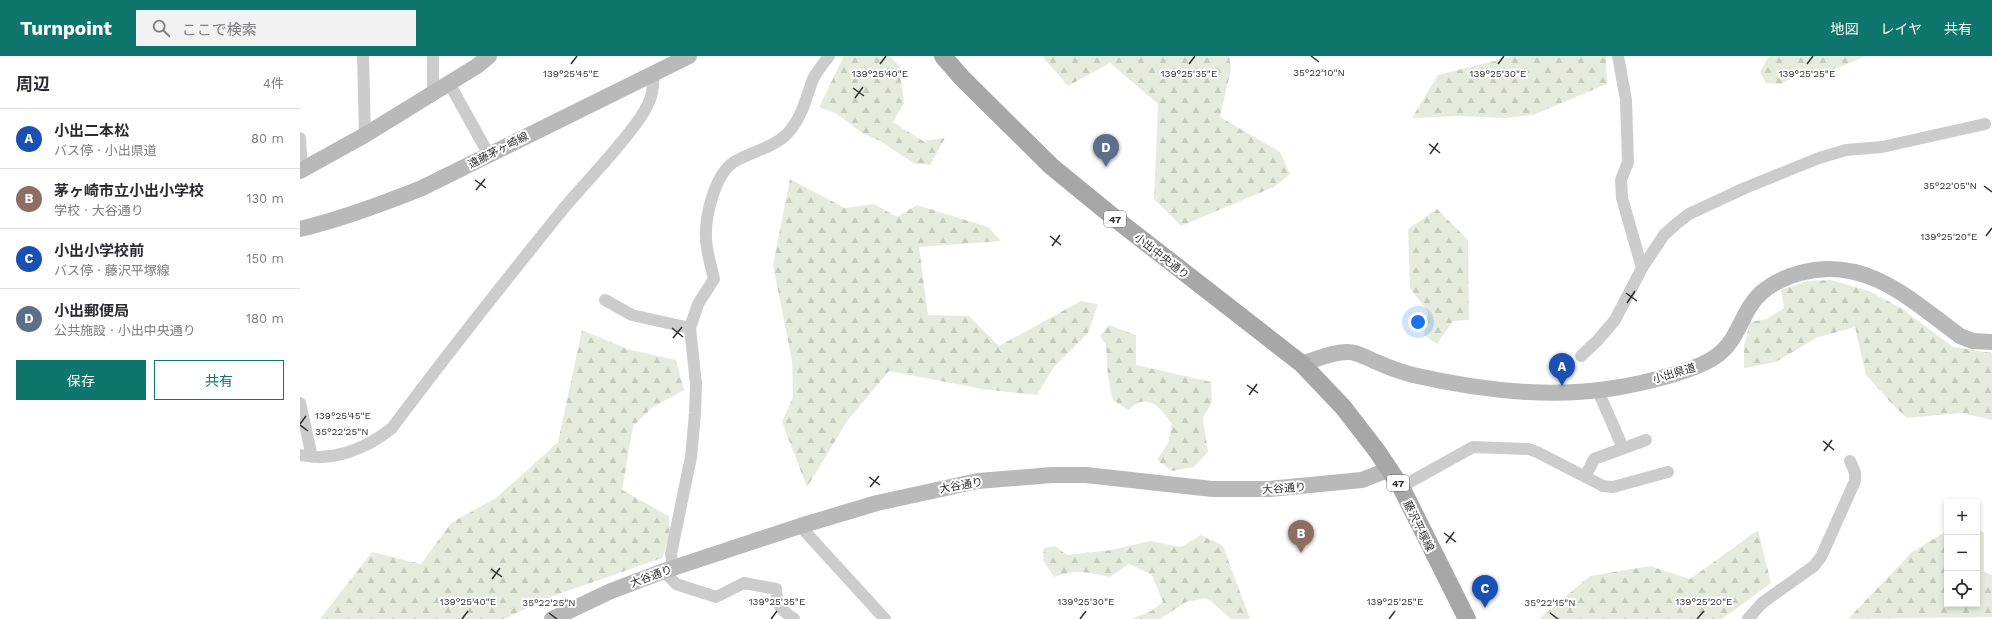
<!DOCTYPE html>
<html lang="ja">
<head>
<meta charset="utf-8">
<style>
	body { margin:0; font-family:"Work Sans","Noto Sans JP",sans-serif; background:#f2f2f3; color:#2b2b33 }
	.controls { position:absolute; right:12px; bottom:12px; display:grid; overflow:hidden; border-radius:0px; box-shadow:0 2px 6px #0003 }
	.controls button { width:36px; height:36px; display:grid; place-items:center; padding:0; border:0; border-bottom:1px solid #e1e1e2; background:#fff; color:#2b2b33; font:20px sans-serif }
	.you { position:absolute; left:1118px; top:266px; width:14px; height:14px; margin:-10px; border:3px solid #fff; border-radius:50%; background:#1a73e8; box-shadow:0 0 0 6px #1a73e833 }
	.badge { display:grid; place-items:center; width:26px; height:26px; border-radius:50%; background:#0f766e; color:#fff; font-size:13px; font-weight:700 }
	.pin { position:absolute; translate:-50% -33px; filter:drop-shadow(0 1px 2px #0008) }
	.pin::after { content:''; position:absolute; top:21px; width:14px; height:12px; background:inherit; clip-path:polygon(0 0,100% 0,50% 100%) }
	.list { margin:0; padding:0; list-style:none }
	h2 { display:flex; justify-content:space-between; align-items:center; height:52px; margin:0; padding:0 16px; font-size:17px }
	h2 small { font-size:13px; font-weight:400; color:#7c7c81 }
	.list li { display:grid; grid-template-columns:26px 1fr auto; gap:12px; align-items:center; box-sizing:border-box; height:60px; padding:0 16px; border-top:1px solid #e1e1e2 }
	.list b { display:block; font-size:15px; white-space:nowrap }
	.list p { margin:0; font-size:13px; white-space:nowrap; color:#7c7c81 }
	.list em { font-size:13px; font-style:normal; color:#7c7c81 }
	.actions { display:flex; gap:8px; padding:12px 16px }
	.actions a { flex:1; padding:9px 0; border:1px solid #0f766e; border-radius:0px; text-align:center; font-size:14px; color:#0f766e }
	.actions .main { background:#0f766e; color:#fff }
	.icon { flex:none; width:22px; height:22px; fill:none; stroke:currentColor; stroke-width:2; stroke-linecap:round; stroke-linejoin:round }
	.map { position:relative; flex:none; width:1692px; height:563px; overflow:hidden }
	header { display:flex; align-items:center; gap:24px; box-sizing:border-box; height:56px; padding:0 20px; background:#0f766e; color:#fff }
	header strong { font-size:19px }
	nav { display:flex; gap:22px; margin-inline-start:auto; font-size:14px }
	.search { width:280px; height:36px; background:#f2f2f3; display:flex; align-items:center; gap:10px; box-sizing:border-box; padding:0 14px; border-radius:0px; color:#7c7c81; font-size:15px }
	main { display:flex }
	aside { flex:1; background:#fff }
	.map>svg:first-child { display:block }
	.forest { fill:url(#forest-firs) }
	.lines { fill:none; stroke-linecap:round; stroke-linejoin:round }
	.street { stroke:#ccc; stroke-width:12 }
	.secondary { stroke:#b9b9b9; stroke-width:16 }
	.primary { stroke:#a7a7a7; stroke-width:18 }
	.ticks { fill:none; stroke:#2f2f2f; stroke-width:1.5 }
	.labels { text-anchor:middle; stroke-width:4; stroke-linejoin:round; paint-order:stroke }
	.shield { fill:#fff; stroke:#6d6d6d; stroke-width:1 }
	.shield-label { font-size:10px; font-weight:bold; fill:#2f2f2f }
	.street-label { font-size:11px; fill:#2f2f2f; stroke:#fff }
	.ticks-label { font-size:10px; text-anchor:middle; fill:#2f2f2f; stroke:#fff; stroke-width:4; stroke-linejoin:round; paint-order:stroke }
</style>
</head>
<body>
<header>
<strong>Turnpoint</strong>
<div class="search"><svg class="icon" aria-label="search" viewBox="0 0 24 24"><circle cx="10" cy="10" r="6"/><path d="M15 15l6 6"/></svg>ここで検索</div>
<nav><a>地図</a><a>レイヤ</a><a>共有</a></nav>
</header>
<main>
<aside>
<h2>周辺<small>4件</small></h2>
<ul class="list">
<li><span class="badge" style="background:#1a4fb4">A</span><div><b>小出二本松</b><p>バス停 · 小出県道</p></div><em>80 m</em></li>
<li><span class="badge" style="background:#8d6e63">B</span><div><b>茅ヶ崎市立小出小学校</b><p>学校 · 大谷通り</p></div><em>130 m</em></li>
<li><span class="badge" style="background:#1a4fb4">C</span><div><b>小出小学校前</b><p>バス停 · 藤沢平塚線</p></div><em>150 m</em></li>
<li><span class="badge" style="background:#5c6f8a">D</span><div><b>小出郵便局</b><p>公共施設 · 小出中央通り</p></div><em>180 m</em></li>
</ul>
<div class="actions"><a class="main">保存</a><a>共有</a></div>
</aside>
<div class="map">
<svg width="1692" height="563" viewBox="0 0 1692 563">
	<defs>
		<pattern id="forest-firs" width="22" height="20" patternUnits="userSpaceOnUse"><rect width="22" height="20" fill="#e6ecdd"/><path d="M5 1l3.5 6h-7zM16 11l3.5 6h-7z" fill="#c6cbbe"/></pattern>
	</defs>
	<rect width="100%" height="100%" fill="#fff"/>
	<!-- forest -->
	<path class="forest" d="M544 0H590L599 10 604 47 593 66 623 85 645 82 630 109 613 107 582 86 562 77 537 58 519 51Z
		M742 0H929L931 13 920 61 980 96 990 118 974 131 881 170 854 143 858 48 810 7 768 30Z
		M1215 0H1306L1307 28 1233 59 1205 62 1159 60 1112 62 1138 19Z
		M1469 0H1566L1533 14 1504 16 1481 28 1466 27 1460 16Z
		M490 123 545 152 574 148 597 161 617 149 688 171 701 185 619 191 628 259 669 260 699 290 781 245 798 248 788 277 754 311 737 339 682 333 589 315 548 364 507 431 482 366 493 341 492 305 473 209Z
		M1137 153 1168 184 1169 264 1153 265 1137 288 1124 279 1128 256 1110 232 1108 173Z
		M1531 224 1569 235 1601 252 1653 291 1692 297V364L1662 357 1607 362 1594 350 1566 319 1555 271 1516 282 1476 306 1444 312V290L1450 266 1467 263 1484 252 1481 234 1508 225Z
		M809 269 836 279V309L911 326 912 346 903 362 908 396 894 411 872 415 857 404 868 387 872 368C860 351 847 335 828 354L813 344 808 322 806 289 800 280Z
		M282 274 327 293 376 304 384 334 353 351 333 370 322 434 369 460 370 480 362 502 253 540 204 563H20L72 496 121 508 151 467 196 442 258 386Z
		M1677 472 1684 477V516L1692 519V561L1548 563 1612 496 1647 475V548H1677Z
		M1458 474 1471 527 1429 558 1421 563H1239L1290 520 1350 510 1390 523Z
		M901 479 923 490 950 563H931L907 542 886 546 860 563H831L851 555 863 546 852 519 829 508 810 521C787 516 777 513 754 521L743 504 744 492 755 490 767 499 811 494 850 485 881 491Z"/>
	<g class="lines">
		<!-- street -->
		<path class="street" d="M63 0 65 79
			M149 27 189 99
			M133 37V0
			M0 82 2 114
			M1342 212 1364 179 1376 168 1389 158 1445 132 1519 102 1546 94 1582 91 1685 68
			M305 244 332 259 390 272
			M1281 300 1297 285 1315 264 1342 212 1322 142 1321 124 1328 106 1326 44 1318 0
			M1298 335 1323 392
			M0 347 12 401
			M0 399C33 406 66 393 92 372 148 297 205 225 264 152 289 122 318 94 340 62 352 44 353 37 354 16
			M1285 421 1294 403 1346 384
			M1101 431 1173 391 1229 393 1239 397 1303 430 1313 431 1368 416
			M500 470 585 563
			M373 512 371 498 391 401 395 357 396 328 390 272 398 248 414 223C411 209 406 195 406 181 405 160 415 118 434 106 450 96 473 92 487 78 502 62 506 42 513 23 517 15 524 7 529 0
			M364 515 376 528 416 541 444 527 476 533C477 550 480 553 494 563
			M1448 563 1462 547 1514 510 1521 501 1555 425V416L1550 405"/>
		<!-- secondary -->
		<path class="secondary" d="M0 115 65 79 177 10 189 0
			M0 173C42 163 82 148 122 132L389 0
			M1002 308C1017 303 1032 296 1048 296 1059 296 1068 303 1079 307 1090 312 1102 316 1113 319 1178 334 1247 343 1314 332 1340 328 1393 316 1415 301 1441 283 1440 256 1461 237 1472 227 1486 221 1500 217 1566 199 1611 244 1660 280L1673 285 1692 286
			M252 563 311 535 364 515 500 470 577 447 678 425 752 419H786L912 433H969L1062 424 1090 413"/>
		<!-- primary -->
		<path class="primary" d="M643 0 662 22 751 110 817 164 1002 308 1043 351 1077 395 1101 431 1167 563"/>
	</g>
	<!-- ticks -->
	<path class="ticks" d="M1011 0 1019 6M271 8 277 0M580 8 586 0M889 8 895 0M1198 8 1204 0M1507 8 1513 0M553 32 564 40M555 42 563 31M1129 88 1140 97M1130 98 1138 87M175 124 186 132M1684 130 1692 136M176 134 185 123M750 180 761 189M1686 180 1692 172M752 190 760 179M1326 237 1337 245M1327 247 1335 235M372 272 383 281M373 282 382 271M947 329 958 337M949 339 957 328M0 368 6 360M0 369 8 375M1523 385 1534 394M1524 395 1532 384M569 421 580 429M570 431 579 420M1144 477 1156 486M1146 487 1154 476M191 513 202 521M192 523 200 512M249 557 257 563M1250 557 1258 563M162 563 168 555M471 563 477 555M780 563 786 555M1089 563 1095 555M1397 563 1404 555"/>
	<g class="labels">
		<!-- shield labels -->
		<g class="shield">
			<rect x="804" y="155" width="22" height="16" rx="3"/>
			<rect x="1087" y="419" width="22" height="16" rx="3"/>
		</g>
		<g class="shield-label">
			<text x="815" y="167">47</text>
			<text x="1098" y="431">47</text>
		</g>
		<!-- street labels -->
		<g class="street-label">
			<text transform="translate(198 94) rotate(-27)" y="4">遠藤茅ヶ崎線</text>
			<text transform="translate(862 200) rotate(38)" y="4">小出中央通り</text>
			<text transform="translate(1374 317) rotate(-16)" y="4">小出県道</text>
			<text transform="translate(661 429) rotate(-10)" y="4">大谷通り</text>
			<text transform="translate(984 432) rotate(-4)" y="4">大谷通り</text>
			<text transform="translate(1119 470) rotate(64)" y="4">藤沢平塚線</text>
			<text transform="translate(351 520) rotate(-20)" y="4">大谷通り</text>
		</g>
	</g>
	<g class="ticks-label">
		<text x="1019" y="20">35°22'10"N</text>
		<text x="271" y="21">139°25'45"E</text>
		<text x="580" y="21">139°25'40"E</text>
		<text x="889" y="21">139°25'35"E</text>
		<text x="1198" y="21">139°25'30"E</text>
		<text x="1507" y="21">139°25'25"E</text>
		<text x="1650" y="133">35°22'05"N</text>
		<text x="1649" y="184">139°25'20"E</text>
		<text x="43" y="363">139°25'45"E</text>
		<text x="42" y="379">35°22'25"N</text>
		<text x="168" y="549">139°25'40"E</text>
		<text x="477" y="549">139°25'35"E</text>
		<text x="786" y="549">139°25'30"E</text>
		<text x="1095" y="549">139°25'25"E</text>
		<text x="1404" y="549">139°25'20"E</text>
		<text x="249" y="550">35°22'25"N</text>
		<text x="1250" y="550">35°22'15"N</text>
	</g>
</svg>
<div class="controls">
<button>+</button>
<button>−</button>
<button><svg class="icon" aria-label="locate" viewBox="0 0 24 24"><circle cx="12" cy="12" r="6"/><path d="M12 2v4M12 18v4M2 12h4M18 12h4"/></svg></button>
</div>
<div class="you"></div>
<div class="pin badge" style="left:1262px;top:330px;background:#1a4fb4">A</div>
<div class="pin badge" style="left:1001px;top:497px;background:#8d6e63">B</div>
<div class="pin badge" style="left:1185px;top:552px;background:#1a4fb4">C</div>
<div class="pin badge" style="left:806px;top:111px;background:#5c6f8a">D</div>
</div>
</main>
</body>
</html>
